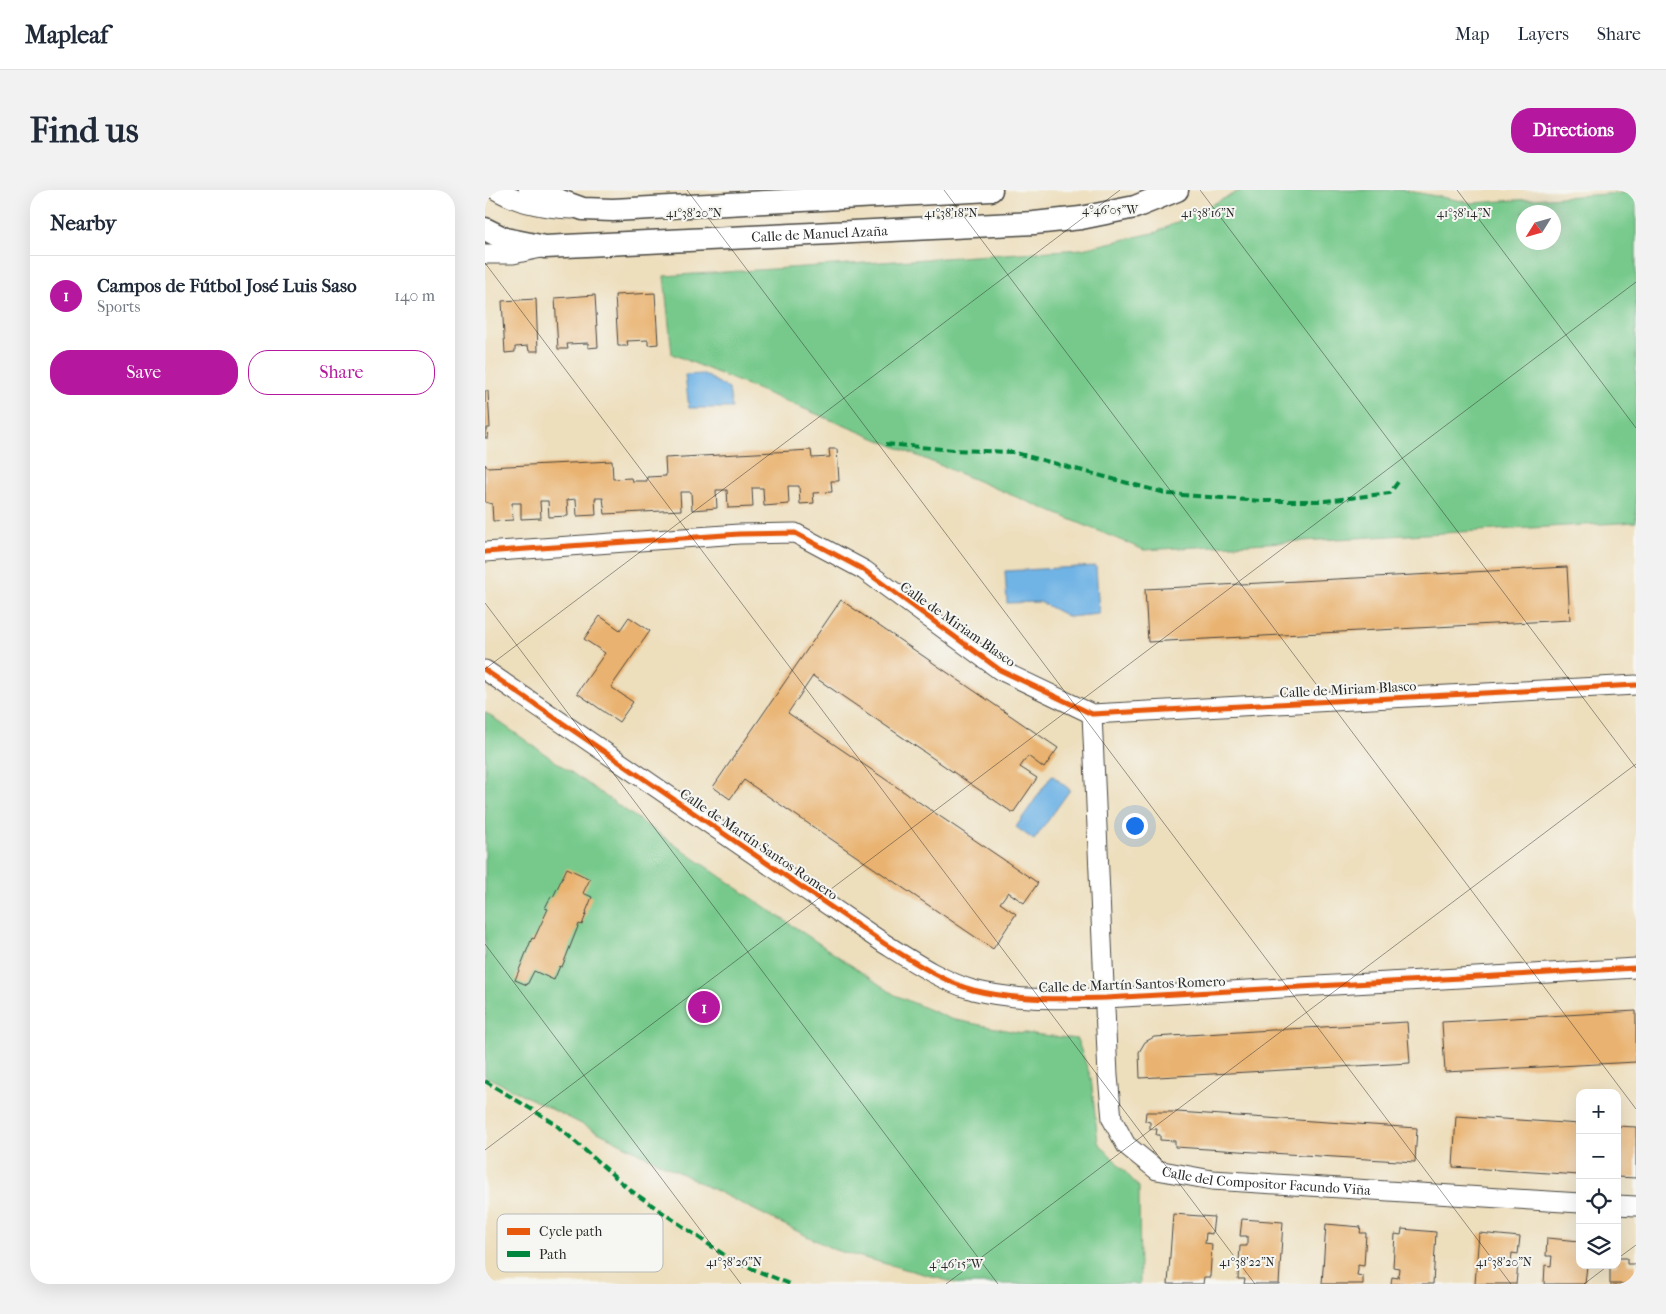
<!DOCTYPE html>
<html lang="en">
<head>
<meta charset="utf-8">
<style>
	body { margin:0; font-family:"IM FELL French Canon",serif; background:#f2f2f3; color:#1f2937 }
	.controls { position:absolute; right:15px; bottom:15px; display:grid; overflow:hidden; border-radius:10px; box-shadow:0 5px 20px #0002 }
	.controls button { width:45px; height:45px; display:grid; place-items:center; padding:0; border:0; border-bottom:1px solid #e0e1e3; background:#fff; color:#1f2937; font:25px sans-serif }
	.compass { position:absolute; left:1031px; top:15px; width:45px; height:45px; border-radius:50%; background:#fff; box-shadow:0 5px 20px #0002; rotate:233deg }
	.you { position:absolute; left:649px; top:635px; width:18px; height:18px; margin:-12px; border:4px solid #fff; border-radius:50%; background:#1a73e8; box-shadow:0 0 0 8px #1a73e833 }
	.badge { display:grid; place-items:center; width:32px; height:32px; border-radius:50%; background:#b5179e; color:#fff; font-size:16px; font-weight:700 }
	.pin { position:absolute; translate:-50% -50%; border:2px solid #fff; box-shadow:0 1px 5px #0006 }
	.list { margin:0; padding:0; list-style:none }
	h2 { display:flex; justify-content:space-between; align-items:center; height:65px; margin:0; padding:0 20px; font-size:21px }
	h2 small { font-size:16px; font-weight:400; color:#747a83 }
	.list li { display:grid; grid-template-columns:32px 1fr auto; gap:15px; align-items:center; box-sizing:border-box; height:80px; padding:0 20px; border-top:1px solid #e0e1e3 }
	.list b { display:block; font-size:19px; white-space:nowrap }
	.list p { margin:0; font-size:16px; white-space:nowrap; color:#747a83 }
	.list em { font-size:16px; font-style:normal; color:#747a83 }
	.actions { display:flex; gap:10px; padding:15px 20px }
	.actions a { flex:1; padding:11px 0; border:1px solid #b5179e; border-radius:20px; text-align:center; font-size:18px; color:#b5179e }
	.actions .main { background:#b5179e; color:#fff }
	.icon { flex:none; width:28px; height:28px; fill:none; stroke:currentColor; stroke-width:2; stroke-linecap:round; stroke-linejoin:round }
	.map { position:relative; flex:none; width:1151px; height:1094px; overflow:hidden; border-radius:20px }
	header { display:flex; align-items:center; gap:30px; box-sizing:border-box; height:70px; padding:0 25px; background:#fff; border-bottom:1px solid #e0e1e3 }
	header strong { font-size:24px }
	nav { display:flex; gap:28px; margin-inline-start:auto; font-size:18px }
	.intro { display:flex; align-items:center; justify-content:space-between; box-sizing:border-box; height:120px; padding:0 30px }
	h1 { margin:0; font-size:35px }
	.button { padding:12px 22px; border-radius:20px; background:#b5179e; color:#fff; font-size:18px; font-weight:700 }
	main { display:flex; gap:30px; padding:0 30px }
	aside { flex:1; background:#fff; border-radius:20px; box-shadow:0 5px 20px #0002 }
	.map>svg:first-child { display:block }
	.green { fill:#76c98b; stroke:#507a5b; fill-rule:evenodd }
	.water { fill:#6fb3e5; stroke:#4d6f88 }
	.building { fill:#e9b26f }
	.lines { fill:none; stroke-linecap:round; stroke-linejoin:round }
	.minor-casing { stroke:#484641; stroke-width:21 }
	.tertiary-casing { stroke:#484641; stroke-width:25 }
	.minor { stroke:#fff; stroke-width:19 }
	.tertiary { stroke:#fff; stroke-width:22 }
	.quiet { stroke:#00873e; stroke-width:4; stroke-dasharray:8 4; stroke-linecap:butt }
	.cycleway-casing { stroke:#f6f6f2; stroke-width:8 }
	.cycleway { stroke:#e8590c; stroke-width:5 }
	.ticks { fill:none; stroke:#2b2b2b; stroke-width:1; stroke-opacity:0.45 }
	.labels { text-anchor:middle; stroke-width:4; stroke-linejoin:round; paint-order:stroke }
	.street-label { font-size:14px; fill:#2b2b2b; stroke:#f6f6f2 }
	.key { fill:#f6f6f2; stroke:#b9b9b6; stroke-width:1 }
	.key-label { font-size:14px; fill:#2b2b2b }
	.ticks-label { font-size:12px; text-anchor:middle; fill:#2b2b2b; stroke:#f6f6f2; stroke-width:4; stroke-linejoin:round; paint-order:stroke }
</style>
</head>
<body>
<header>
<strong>Mapleaf</strong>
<nav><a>Map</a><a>Layers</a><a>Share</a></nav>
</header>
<div class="intro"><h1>Find us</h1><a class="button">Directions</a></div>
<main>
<aside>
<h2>Nearby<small></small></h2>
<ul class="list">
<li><span class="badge">1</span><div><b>Campos de Fútbol José Luis Saso</b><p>Sports</p></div><em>140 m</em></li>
</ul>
<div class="actions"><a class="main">Save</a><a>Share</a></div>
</aside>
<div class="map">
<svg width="1151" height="1094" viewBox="0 0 1151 1094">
	<rect width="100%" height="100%" fill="#f6f6f2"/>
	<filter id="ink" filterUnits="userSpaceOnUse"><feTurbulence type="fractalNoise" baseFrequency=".02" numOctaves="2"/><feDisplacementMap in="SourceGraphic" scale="10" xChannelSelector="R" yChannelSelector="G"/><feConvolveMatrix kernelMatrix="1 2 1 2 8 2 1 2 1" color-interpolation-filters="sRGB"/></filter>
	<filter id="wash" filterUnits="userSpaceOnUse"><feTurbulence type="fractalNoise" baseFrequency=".0096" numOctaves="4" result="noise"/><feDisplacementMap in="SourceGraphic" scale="20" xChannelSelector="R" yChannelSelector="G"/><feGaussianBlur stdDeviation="1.12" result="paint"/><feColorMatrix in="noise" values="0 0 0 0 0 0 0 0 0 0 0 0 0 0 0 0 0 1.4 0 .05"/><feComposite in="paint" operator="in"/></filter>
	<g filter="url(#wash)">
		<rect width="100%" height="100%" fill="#eddebc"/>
		<!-- green -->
		<path class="green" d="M756 0H918L988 13 1151 2V332L659 360 187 164 179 86 597 59 672 42ZM1068 22V52H1038V22Z
			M0 522 233 685 410 805 466 829 531 842 592 849 606 888 613 952 654 997 655 1094H475L350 1060 0 886Z"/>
		<!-- water -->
		<path class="water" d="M219 184 244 199 247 218H204L200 185Z
			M611 376 614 424 584 427 555 412 522 413 520 381Z
			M567 585 585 600 549 650 531 637Z"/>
		<g id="blocks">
			<!-- building -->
			<path class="building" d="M170 103 173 154 163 155V150L142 151 143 156H133L130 105Z
				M110 105 113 157 103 158V153L82 154 83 159H73L70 108Z
				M51 109 53 161H44L43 156 30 157V162L20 163 17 111Z
				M0 201H3L5 238H2L3 248H0Z
				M344 259H352L354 291H346L347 302 328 303 329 313 315 314 314 296H303L304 314 279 316 278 298H267L268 317 243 318 242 300H231L232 318 207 320 206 302H195L196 320 120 324 118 308H110L111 325 92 326 91 309 82 310 83 326 64 327 63 311H55L56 328 36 329V313H27L28 330 8 331 7 314 0 312V274L2 277 127 271 128 289 146 288 147 291H162V287L181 286 180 268 326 260 327 268 345 267Z
				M1082 377 1085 430 663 452 660 399Z
				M356 410 573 558 559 578 543 566 535 577 552 588 528 623 328 486 303 523 553 693 539 713 523 702 515 713 531 724 508 759 259 590 245 609 228 597Z
				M115 426 135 440 144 427 165 441 126 497 148 512 134 532 92 503 120 463 99 449Z
				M82 678 105 689 98 703 107 707 101 722H102L97 735 94 734 77 777 75 776 69 790 49 781 42 795 30 790 47 748 49 749 63 719 60 718 66 706 68 707Z
				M1151 821V872L960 882 957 832Z
				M922 832 925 873 655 888 654 862 660 852 669 847Z
				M661 922H692L932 938 930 972 690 957V951L675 950V945H671L672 939H665V932L660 931Z
				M971 926 1095 934V985L968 977Z
				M1132 936 1151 937V988L1132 987Z
				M688 1024 729 1027 727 1044 721 1043 720 1053 727 1054 725 1087H719L718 1094H683Z
				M757 1029 798 1032 794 1094H759L760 1089H753L755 1056H762V1046H755Z
				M841 1034 876 1037 875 1043H881L879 1076 873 1075V1080L872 1085 878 1086V1094H837Z
				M917 1039 951 1042 948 1094H906L907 1087 913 1088 914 1078 908 1077 910 1044 916 1045Z
				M994 1043 1035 1047 1033 1064 1027 1063 1026 1073 1033 1074 1031 1094H990Z
				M1062 1048 1095 1051V1075H1102L1100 1094H1059L1060 1075 1066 1076 1067 1066H1061Z
				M1132 1068H1142V1074H1151V1094H1125V1075H1132Z"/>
		</g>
	</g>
	<g filter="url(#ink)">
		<use href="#blocks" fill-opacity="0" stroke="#484641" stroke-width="1"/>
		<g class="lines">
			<defs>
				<g id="minor">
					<path d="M11 0C34 14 61 18 87 19"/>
					<path d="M0 64H28L56 58"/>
					<path d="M0 362 254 344 310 343 379 380 515 480 607 524 1151 495"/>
					<path d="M0 480 400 754C427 771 457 791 488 800 532 811 576 809 621 808L1151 778"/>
					<path id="s1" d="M607 524 623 886 627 929 641 955 672 980 727 990 1095 1013"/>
					<path d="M1132 1015 1151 1016"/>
				</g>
				<g id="tertiary">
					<path d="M45 0 98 19 128 20 506 0"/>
					<path id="s2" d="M0 39 20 49 60 57 549 33 596 28 650 17 692 0"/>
				</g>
			</defs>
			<!-- minor casing -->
			<use href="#minor" class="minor-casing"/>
			<!-- tertiary casing -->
			<use href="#tertiary" class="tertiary-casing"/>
			<!-- minor -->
			<use href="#minor" class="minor"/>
			<!-- tertiary -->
			<use href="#tertiary" class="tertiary"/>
			<!-- quiet -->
			<path class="quiet" d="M401 254 469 260 527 262 684 304 776 311H840L905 303 913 292
				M0 891 69 933 145 1000 248 1071 305 1094"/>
			<defs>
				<path id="cycleway" d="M0 362 254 344 310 343 379 380 515 480 607 524 1151 495
					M0 480 400 754C427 771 457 791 488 800 532 811 576 809 621 808L1151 778"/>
			</defs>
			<!-- cycleway casing -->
			<use href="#cycleway" class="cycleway-casing"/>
			<!-- cycleway -->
			<use href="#cycleway" class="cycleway"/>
		</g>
	</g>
	<!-- ticks -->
	<path class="ticks" d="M202 0 1026 1094M459 0 1151 919M715 0 1151 578M972 0 1151 238M0 73 770 1094M0 413 513 1094M0 479 635 0M0 754 256 1094M0 960 1151 92M1132 1069 1151 1055M461 1094 1151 574M1099 1094 1124 1075"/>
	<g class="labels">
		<!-- street labels -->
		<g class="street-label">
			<text dy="5" stroke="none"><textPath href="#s2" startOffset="338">Calle de Manuel Azaña</textPath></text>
			<text transform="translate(473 434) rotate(35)" y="5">Calle de Miriam Blasco</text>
			<text transform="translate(863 499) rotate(-3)" y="5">Calle de Miriam Blasco</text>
			<text transform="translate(274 654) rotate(34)" y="5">Calle de Martín Santos Romero</text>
			<text transform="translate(647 794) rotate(-2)" y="5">Calle de Martín Santos Romero</text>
			<text dy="5" stroke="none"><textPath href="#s1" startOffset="585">Calle del Compositor Facundo Viña</textPath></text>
		</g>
	</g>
	<!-- legend -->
	<rect x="12" y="1024" width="166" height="58" rx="8" class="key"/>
	<rect x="22" y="1038" width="23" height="7" fill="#e8590c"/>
	<rect x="22" y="1061" width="23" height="6" fill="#00873e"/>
	<g class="key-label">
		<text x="54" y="1046">Cycle path</text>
		<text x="54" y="1069">Path</text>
	</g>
	<g class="ticks-label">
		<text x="625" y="24">4°46'05"W</text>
		<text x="209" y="27">41°38'20"N</text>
		<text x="466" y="27">41°38'18"N</text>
		<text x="723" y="27">41°38'16"N</text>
		<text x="979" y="27">41°38'14"N</text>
		<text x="249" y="1076">41°38'26"N</text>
		<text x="762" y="1076">41°38'22"N</text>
		<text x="1019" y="1076">41°38'20"N</text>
		<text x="471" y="1078">4°46'15"W</text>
	</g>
</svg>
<div class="controls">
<button>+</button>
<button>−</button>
<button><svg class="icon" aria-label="locate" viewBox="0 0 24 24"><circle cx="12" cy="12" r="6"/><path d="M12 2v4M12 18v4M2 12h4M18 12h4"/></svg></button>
<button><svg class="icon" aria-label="layers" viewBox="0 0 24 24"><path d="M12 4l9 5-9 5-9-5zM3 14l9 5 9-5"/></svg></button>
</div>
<svg class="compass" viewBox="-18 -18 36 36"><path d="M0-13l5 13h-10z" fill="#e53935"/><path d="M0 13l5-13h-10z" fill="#747a83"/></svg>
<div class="you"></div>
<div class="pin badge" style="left:219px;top:817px">1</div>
</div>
</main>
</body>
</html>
